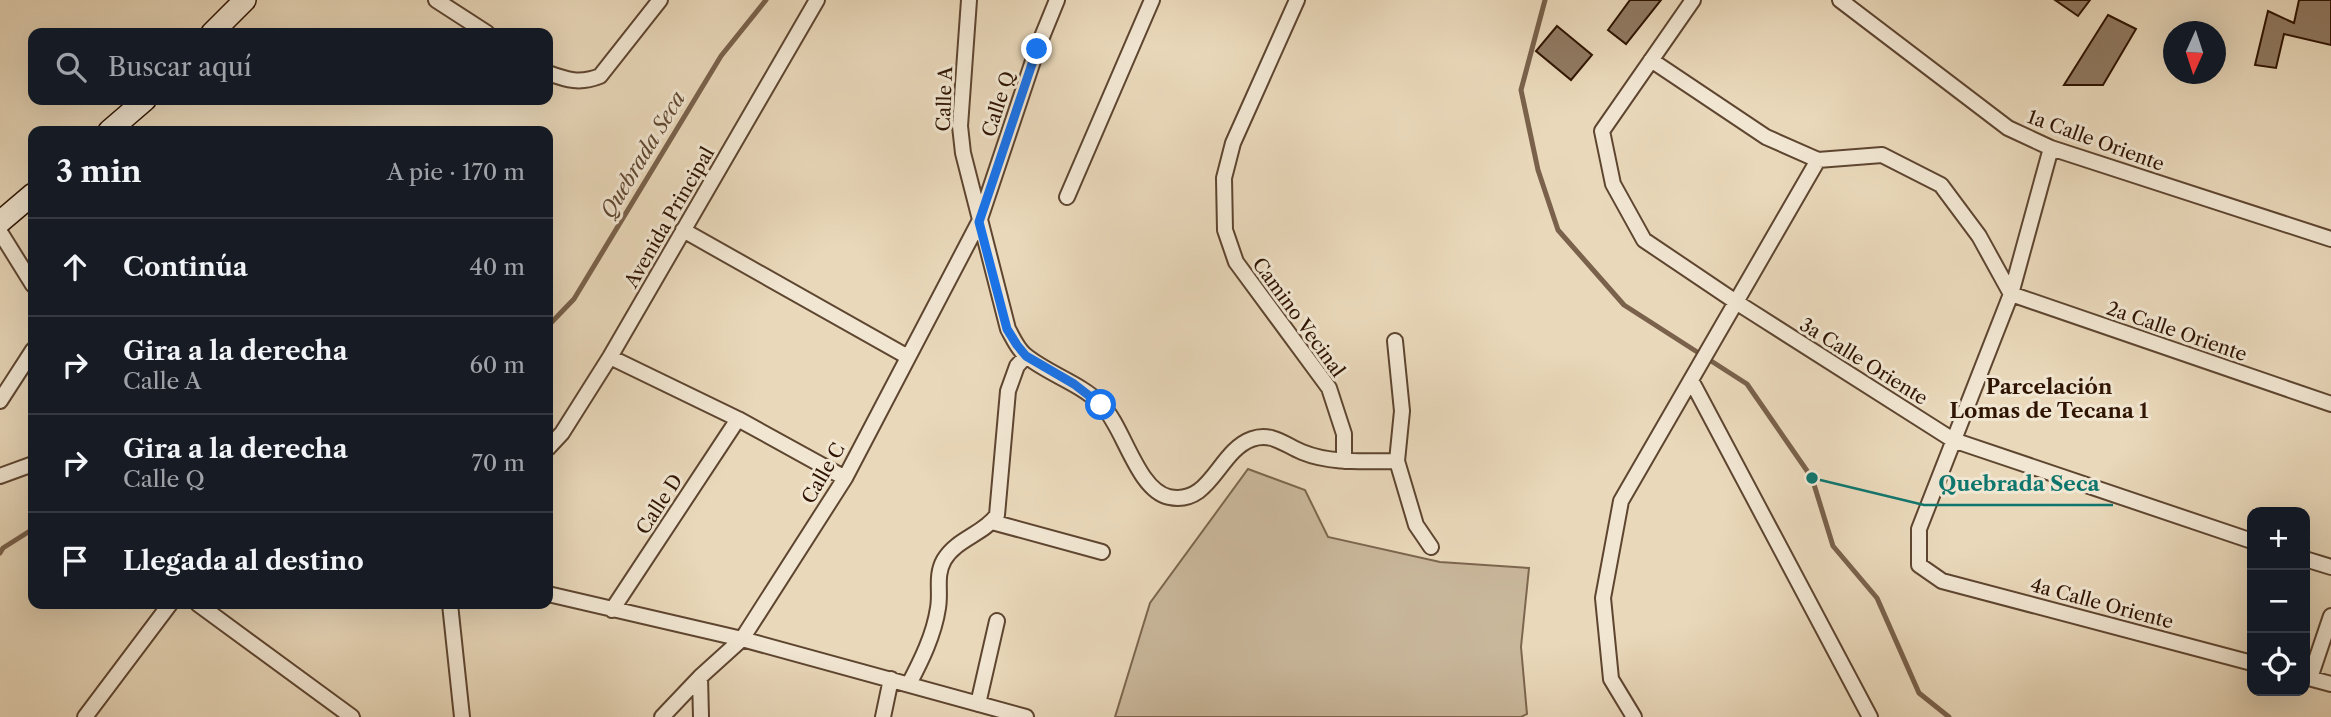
<!DOCTYPE html>
<html lang="es">
<head>
<meta charset="utf-8">
<style>
	body { margin:0; font-family:"Libre Caslon Text",serif; background:#20242c; color:#f1f3f6 }
	.controls { position:absolute; right:21px; bottom:21px; display:grid; overflow:hidden; border-radius:14px; box-shadow:0 7px 28px #0002 }
	.controls button { width:63px; height:63px; display:grid; place-items:center; padding:0; border:0; border-bottom:2px solid #363941; background:#171b24; color:#f1f3f6; font:35px sans-serif }
	.compass { position:absolute; left:2163px; top:21px; width:63px; height:63px; border-radius:50%; background:#171b24; box-shadow:0 7px 28px #0002; rotate:183deg }
	.stop { position:absolute; width:21px; height:21px; margin:-16px; border:5px solid #1a73e8; border-radius:50%; background:#fff }
	.stop.end { background:#1a73e8; border-color:#fff; box-shadow:0 2px 7px #0008 }
	.list { margin:0; padding:0; list-style:none }
	h2 { display:flex; justify-content:space-between; align-items:center; height:91px; margin:0; padding:0 28px; font-size:30px }
	h2 small { font-size:23px; font-weight:400; color:#9ea1a6 }
	.list li { display:grid; grid-template-columns:46px 1fr auto; gap:21px; align-items:center; box-sizing:border-box; height:98px; padding:0 28px; border-top:2px solid #363941 }
	.list b { display:block; font-size:26px; white-space:nowrap }
	.list p { margin:0; font-size:23px; white-space:nowrap; color:#9ea1a6 }
	.list em { font-size:23px; font-style:normal; color:#9ea1a6 }
	.icon { flex:none; width:38px; height:38px; fill:none; stroke:currentColor; stroke-width:2; stroke-linecap:round; stroke-linejoin:round }
	.map { position:relative; flex:none; width:2331px; height:717px; overflow:hidden }
	.search { position:absolute; background:#171b24; box-shadow:0 7px 28px #0002; left:28px; top:28px; width:525px; height:77px; display:flex; align-items:center; gap:18px; box-sizing:border-box; padding:0 24px; border-radius:14px; color:#9ea1a6; font-size:26px }
	.panel { position:absolute; background:#171b24; box-shadow:0 7px 28px #0002; left:28px; top:126px; width:525px; height:483px; border-radius:14px }
	.map>svg:first-child { display:block }
	.green { fill:#c9b79b; stroke:#7c664e; stroke-width:2 }
	.lines { fill:none; stroke-linecap:round; stroke-linejoin:round }
	.stream { stroke:#79614b; stroke-width:5 }
	.building { fill:#907a62; stroke:#2f1402; stroke-width:2 }
	.minor-casing { stroke:#5e4530; stroke-width:18 }
	.secondary-casing { stroke:#2f1402; stroke-width:24 }
	.minor { stroke:#f1e6d2; stroke-width:14 }
	.secondary { stroke:#f1e6d2; stroke-width:21 }
	.route { stroke:#1a73e8; stroke-width:9 }
	.labels { text-anchor:middle; stroke-width:6; stroke-linejoin:round; paint-order:stroke }
	.street-label { font-size:19px; fill:#2f1402; stroke:#f1e6d2 }
	.water-label { font-size:21px; font-style:italic; fill:#604832; stroke:#f1e6d2 }
	.neighbourhood-label { font-size:21px; font-weight:bold; fill:#2f1402; stroke:#f1e6d2 }
	.leader { fill:none; stroke:#0f766e; stroke-width:2.5 }
	.callout-dot { fill:#0f766e; stroke:#f1e6d2; stroke-width:2.5 }
	.callout-label { font-size:21px; text-anchor:middle; font-weight:bold; fill:#0f766e; stroke:#f1e6d2; stroke-width:6; stroke-linejoin:round; paint-order:stroke }
</style>
</head>
<body>
<div class="map">
<svg width="2331" height="717" viewBox="0 0 2331 717">
	<rect width="100%" height="100%" fill="#e9d8ba"/>
	<filter id="stains"><feTurbulence type="fractalNoise" baseFrequency=".00286" numOctaves="4"/><feColorMatrix values="0 0 0 0 .2 0 0 0 0 .09 0 0 0 0 .02 0 0 0 .5 -.17"/></filter>
	<radialGradient id="worn" r=".72"><stop offset=".6" stop-color="#630" stop-opacity="0"/><stop offset="1" stop-color="#630" stop-opacity=".3"/></radialGradient>
	<!-- green -->
	<path class="green" d="M1248 469 1305 490 1328 537 1440 562 1529 568 1521 647 1527 714 1521 717H1115L1150 603Z"/>
	<g class="lines">
		<!-- stream -->
		<path class="stream" d="M1545 0 1521 90 1538 170 1558 230 1624 305 1747 384 1812 478 1833 546 1877 598 1919 693 1949 717
			M548 326 574 299 721 56 766 0
			M0 553 3 548 33 529"/>
	</g>
	<!-- building -->
	<path class="building" d="M1630 0H1661L1626 44 1608 30Z
		M2055 0H2090L2078 16Z
		M2299 0H2331V45L2284 34 2276 68 2255 65 2268 11 2294 23Z
		M2108 15 2136 29 2103 85H2064Z
		M1557 26 1592 55 1571 80 1536 51Z"/>
	<g class="lines">
		<defs>
			<path id="minor" d="M436 0 487 33
				M969 0 960 126 963 153 1008 329C1013 338 1017 348 1025 355 1048 374 1080 383 1101 404 1124 427 1137 490 1169 497 1211 506 1218 451 1252 439 1272 432 1285 445 1302 452 1331 464 1365 461 1397 461
				M1297 0 1233 143 1224 178 1225 230 1236 262 1329 388 1344 434V461
				M1693 0 1602 131 1613 184 1644 240 1736 302 1953 440 2252 541
				M1840 0 2008 128 2051 148 2331 239
				M1651 60 1766 137 1818 160 1882 155 1941 185 1979 236 2011 294 2331 404
				M548 73C567 80 580 84 600 76L660 0
				M2051 148 2011 294 1919 529V565L1942 581 2252 663
				M1067 197 1152 0
				M683 230 908 357
				M0 232 33 285
				M1395 341 1402 411 1397 461 1416 525 1431 547
				M610 357 738 419 845 478
				M1691 380 1870 717
				M0 401 33 350
				M548 448 562 433 610 357 817 0
				M0 476 33 464
				M992 522 1102 552
				M2305 559 2331 567
				M548 594 742 639 1026 717
				M198 604 352 717
				M450 604 462 717
				M612 610 738 419
				M700 677 701 717
				M2305 677 2331 684
				M2310 678 2331 616
				M909 684C921 661 934 635 938 608 941 591 935 576 944 560 956 539 984 534 997 515L1008 391 1017 366 1026 356
				M978 704 997 621
				M85 717 170 604
				M662 717 700 677 742 639 845 478 979 222 1037 49 1057 0
				M883 717 891 679
				M1634 717 1611 679 1603 598 1621 501 1818 160"/>
			<path id="secondary" d="M212 33 245 0
				M109 131 145 100
				M0 222 33 194"/>
		</defs>
		<!-- minor casing -->
		<use href="#minor" class="minor-casing"/>
		<!-- secondary casing -->
		<use href="#secondary" class="secondary-casing"/>
		<!-- minor -->
		<use href="#minor" class="minor"/>
		<!-- secondary -->
		<use href="#secondary" class="secondary"/>
	</g>
	<g class="lines">
		<!-- route -->
		<path class="route" d="M1037 49 979 222 1007 329 1017 345 1026 356 1074 384 1101 405"/>
	</g>
	<g class="labels">
		<!-- street labels -->
		<g class="street-label">
			<text transform="translate(944 99) rotate(-88)" y="7">Calle A</text>
			<text transform="translate(998 104) rotate(-72)" y="7">Calle Q</text>
			<text transform="translate(2096 140) rotate(20)" y="7">1a Calle Oriente</text>
			<text transform="translate(669 217) rotate(-60)" y="7">Avenida Principal</text>
			<text transform="translate(1299 317) rotate(54)" y="7">Camino Vecinal</text>
			<text transform="translate(2177 331) rotate(19)" y="7">2a Calle Oriente</text>
			<text transform="translate(1864 361) rotate(32)" y="7">3a Calle Oriente</text>
			<text transform="translate(823 473) rotate(-60)" y="7">Calle C</text>
			<text transform="translate(659 504) rotate(-57)" y="7">Calle D</text>
			<text transform="translate(2102 603) rotate(15)" y="7">4a Calle Oriente</text>
		</g>
		<!-- water labels -->
		<g class="water-label">
			<text transform="translate(643 155) rotate(-59)" y="7">Quebrada Seca</text>
		</g>
		<!-- neighbourhood labels -->
		<g class="neighbourhood-label">
			<text x="2049" y="394">Parcelación<tspan x="2049" dy="24">Lomas de Tecana 1</tspan></text>
		</g>
	</g>
	<!-- callouts -->
	<path class="leader" d="M1812 478L1924 505H2113"/>
	<circle class="callout-dot" cx="1812" cy="478" r="7"/>
	<g class="callout-label">
		<text x="2019" y="491">Quebrada Seca</text>
	</g>
	<rect width="100%" height="100%" filter="url(#stains)"/>
	<rect width="100%" height="100%" fill="url(#worn)"/>
</svg>
<div class="controls">
<button>+</button>
<button>−</button>
<button><svg class="icon" aria-label="locate" viewBox="0 0 24 24"><circle cx="12" cy="12" r="6"/><path d="M12 2v4M12 18v4M2 12h4M18 12h4"/></svg></button>
</div>
<svg class="compass" viewBox="-18 -18 36 36"><path d="M0-13l5 13h-10z" fill="#e53935"/><path d="M0 13l5-13h-10z" fill="#9ea1a6"/></svg>
<div class="stop" style="left:1101px;top:405px"></div>
<div class="stop end" style="left:1037px;top:49px"></div>
<div class="search"><svg class="icon" aria-label="search" viewBox="0 0 24 24"><circle cx="10" cy="10" r="6"/><path d="M15 15l6 6"/></svg>Buscar aquí</div>
<section class="panel">
<h2>3 min<small>A pie · 170 m</small></h2>
<ul class="list">
<li><svg class="icon" aria-label="ahead" viewBox="0 0 24 24"><path d="M12 20V5M6 11l6-6 6 6"/></svg><div><b>Continúa</b></div><em>40 m</em></li>
<li><svg class="icon" aria-label="right" viewBox="0 0 24 24"><path d="M7 20v-9h11M14 6l5 5-5 5"/></svg><div><b>Gira a la derecha</b><p>Calle A</p></div><em>60 m</em></li>
<li><svg class="icon" aria-label="right" viewBox="0 0 24 24"><path d="M7 20v-9h11M14 6l5 5-5 5"/></svg><div><b>Gira a la derecha</b><p>Calle Q</p></div><em>70 m</em></li>
<li><svg class="icon" aria-label="arrive" viewBox="0 0 24 24"><path d="M6 21V4h12l-3 4 3 4H6"/></svg><div><b>Llegada al destino</b></div></li>
</ul>
</section>
</div>
</body>
</html>
